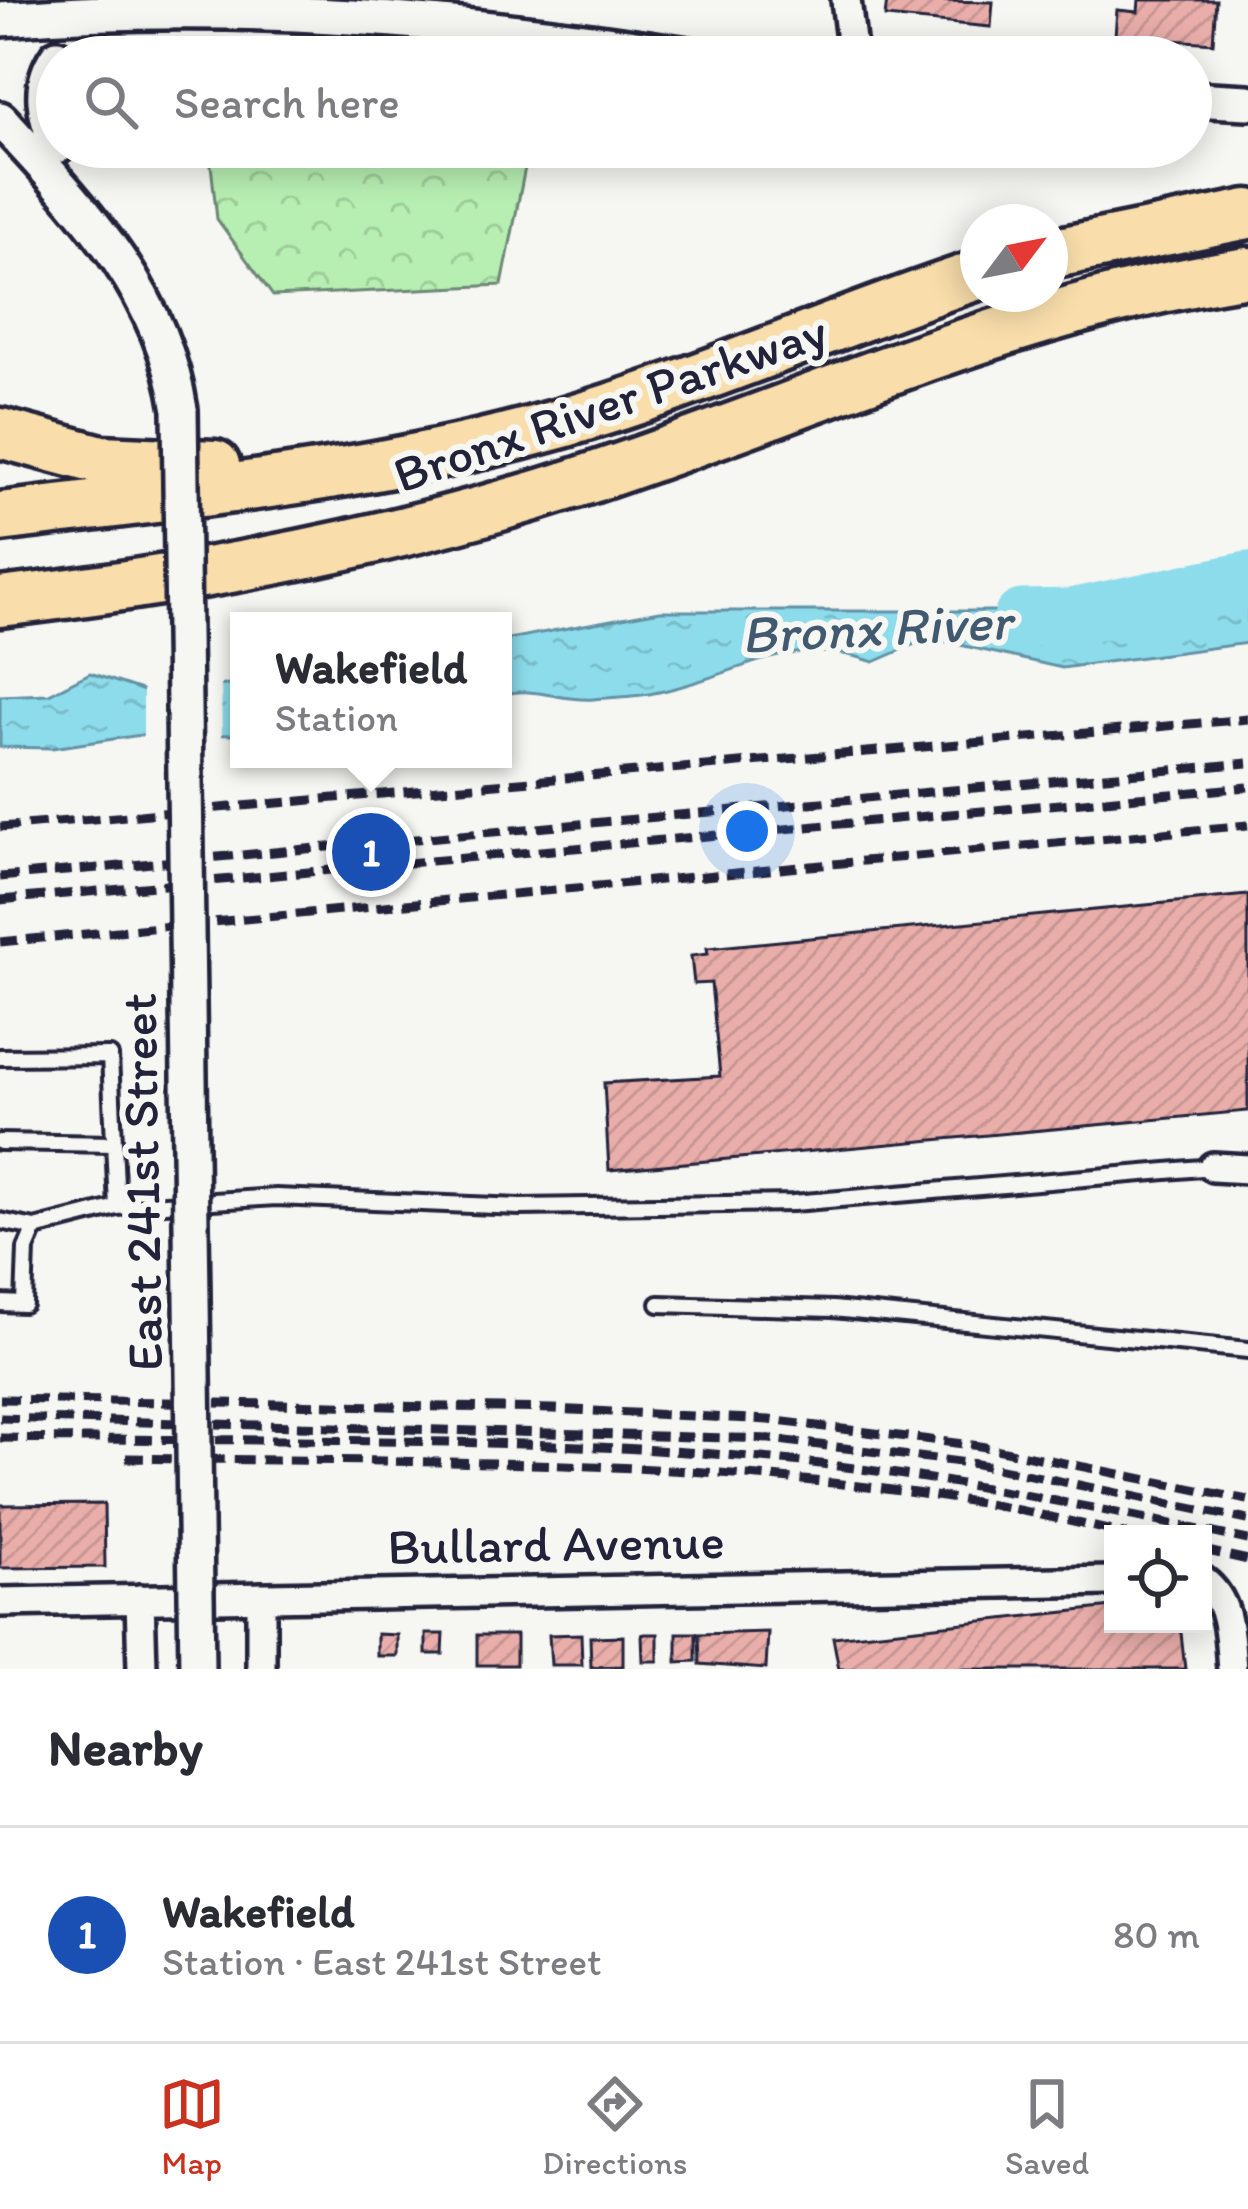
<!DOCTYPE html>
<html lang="en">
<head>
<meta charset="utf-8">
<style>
	body { margin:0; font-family:Itim,sans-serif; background:#f7f7f7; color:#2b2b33 }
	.controls { position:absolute; right:36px; bottom:36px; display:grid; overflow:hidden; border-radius:0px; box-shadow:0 6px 30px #0003 }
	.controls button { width:108px; height:108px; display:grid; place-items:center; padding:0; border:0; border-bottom:3px solid #e1e1e2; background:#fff; color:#2b2b33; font:60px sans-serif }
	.compass { position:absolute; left:960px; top:204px; width:108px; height:108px; border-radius:50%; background:#fff; box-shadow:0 6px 30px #0003; rotate:58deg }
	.you { position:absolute; left:747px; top:831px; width:42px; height:42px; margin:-30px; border:9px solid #fff; border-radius:50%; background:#1a73e8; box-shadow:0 0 0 18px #1a73e833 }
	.badge { display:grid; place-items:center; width:78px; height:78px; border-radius:50%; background:#c8321e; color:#fff; font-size:39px; font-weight:700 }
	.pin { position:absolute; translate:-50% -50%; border:6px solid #fff; box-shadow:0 3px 12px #0006 }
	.popup { position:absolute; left:230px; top:612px; width:282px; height:156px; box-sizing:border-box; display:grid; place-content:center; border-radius:0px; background:#fff; filter:drop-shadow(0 3px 9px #0005); font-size:39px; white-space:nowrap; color:#7c7c81 }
	.popup b { font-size:45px; color:#2b2b33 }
	.popup::after { content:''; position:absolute; left:50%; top:100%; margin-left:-24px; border:24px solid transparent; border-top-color:#fff }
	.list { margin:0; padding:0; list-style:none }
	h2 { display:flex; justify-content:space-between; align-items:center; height:156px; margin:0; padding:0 48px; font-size:51px }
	h2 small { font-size:39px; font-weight:400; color:#7c7c81 }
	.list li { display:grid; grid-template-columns:78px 1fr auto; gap:36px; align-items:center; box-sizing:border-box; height:216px; padding:0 48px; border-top:3px solid #e1e1e2 }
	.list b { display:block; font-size:45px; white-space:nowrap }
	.list p { margin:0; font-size:39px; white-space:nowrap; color:#7c7c81 }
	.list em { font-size:39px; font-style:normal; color:#7c7c81 }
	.icon { flex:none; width:66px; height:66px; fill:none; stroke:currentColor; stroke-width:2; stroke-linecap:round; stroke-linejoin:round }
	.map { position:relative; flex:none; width:1248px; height:1669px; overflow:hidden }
	.search { position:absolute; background:#fff; box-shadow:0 6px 30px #0003; left:36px; right:36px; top:36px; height:132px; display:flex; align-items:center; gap:30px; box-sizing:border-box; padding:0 42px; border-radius:66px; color:#7c7c81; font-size:45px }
	.sheet { height:372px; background:#fff }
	nav { display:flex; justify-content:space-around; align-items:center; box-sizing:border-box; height:168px; border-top:3px solid #e1e1e2; background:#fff; font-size:33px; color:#7c7c81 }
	nav a { display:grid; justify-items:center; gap:6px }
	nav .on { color:#c8321e }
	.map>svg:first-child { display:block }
	.park { fill:url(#park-crowns); stroke:#6c8876; stroke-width:3 }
	.water { fill:url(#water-ripples); stroke:#6292a5; stroke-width:3 }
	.pier { fill:#f6f6f2 }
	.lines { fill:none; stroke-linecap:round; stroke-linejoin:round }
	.river { stroke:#8ddceb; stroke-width:57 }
	.building { fill:url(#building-hatch); stroke:#22223b; stroke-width:3 }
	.service-casing { stroke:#22223b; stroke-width:22 }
	.minor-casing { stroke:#22223b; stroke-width:36 }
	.tertiary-casing { stroke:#22223b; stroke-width:42 }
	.motorway-casing { stroke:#22223b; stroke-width:57 }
	.service { stroke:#f6f6f2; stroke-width:14 }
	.minor { stroke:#f6f6f2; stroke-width:27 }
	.tertiary { stroke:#f6f6f2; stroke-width:33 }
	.motorway { stroke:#f9deab; stroke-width:48 }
	.rail { stroke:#22223b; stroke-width:9; stroke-dasharray:18 9; stroke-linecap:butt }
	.tertiary-bridge-casing { stroke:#22223b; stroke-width:42; stroke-linecap:butt }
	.tertiary-bridge { stroke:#f6f6f2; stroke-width:33 }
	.labels { text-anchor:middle; stroke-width:12; stroke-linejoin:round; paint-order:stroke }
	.street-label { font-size:51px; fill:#22223b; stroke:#f6f6f2 }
	.water-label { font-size:54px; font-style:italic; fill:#425a70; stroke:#f6f6f2 }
</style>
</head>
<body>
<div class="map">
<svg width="1248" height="1669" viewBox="0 0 1248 1669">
	<defs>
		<pattern id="park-crowns" width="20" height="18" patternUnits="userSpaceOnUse" patternTransform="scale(3)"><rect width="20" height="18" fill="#b7eeb1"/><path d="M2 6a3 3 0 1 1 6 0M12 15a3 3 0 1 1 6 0" fill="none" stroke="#9dcc99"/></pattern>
		<pattern id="water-ripples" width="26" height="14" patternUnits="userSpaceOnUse" patternTransform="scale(3)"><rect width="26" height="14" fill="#8ddceb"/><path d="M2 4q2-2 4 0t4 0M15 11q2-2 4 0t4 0" fill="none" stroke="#79bcca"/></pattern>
		<pattern id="building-hatch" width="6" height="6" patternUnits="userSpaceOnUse" patternTransform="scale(3)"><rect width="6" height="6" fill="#e9aeaa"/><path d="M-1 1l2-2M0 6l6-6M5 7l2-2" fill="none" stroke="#c89593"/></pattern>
	</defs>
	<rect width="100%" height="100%" fill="#f6f6f2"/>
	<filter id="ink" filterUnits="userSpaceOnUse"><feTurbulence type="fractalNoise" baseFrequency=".00833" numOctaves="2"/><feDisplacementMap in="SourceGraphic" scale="24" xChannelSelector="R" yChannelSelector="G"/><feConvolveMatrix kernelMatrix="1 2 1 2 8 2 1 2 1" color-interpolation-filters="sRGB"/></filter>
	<g filter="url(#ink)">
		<!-- park -->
		<path class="park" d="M209 147H529L502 285 273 296 217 219Z"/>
		<!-- water -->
		<path class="water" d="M1248 580V643L1062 668 929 638 874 662C789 632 740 675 659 692 638 697 615 697 594 699 562 702 533 685 503 695V640L660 611H1119Z
			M90 673 144 691 239 684V735L148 734 52 748 0 747V696L49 694Z"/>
		<!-- pier -->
		<path class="pier" d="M221 679 222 741H143V684Z"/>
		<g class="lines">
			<!-- river -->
			<path class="river" d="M1022 618 1072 617 1248 580"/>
		</g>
		<!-- building -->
		<path class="building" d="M887 0 993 2 991 27 885 17Z
			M1139 0H1216L1213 43 1115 36 1117 10 1138 12Z
			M1248 895V1111L609 1170 604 1083 720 1076 711 983 694 984 691 956 708 954 707 948Z
			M104 1504 105 1567 0 1568V1505Z
			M1113 1607V1624H1180L1185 1669H839L833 1637Z
			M768 1632 766 1669 700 1664 699 1634Z
			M677 1633H696V1661L677 1662Z
			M377 1634 397 1635V1656H377Z
			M426 1634H444L443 1654H426Z
			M581 1634 582 1665H551L549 1635Z
			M642 1634H658V1661H643Z
			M477 1635H516V1665H477Z
			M623 1636V1666L591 1667 590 1637Z"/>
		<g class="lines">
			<defs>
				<path id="service" d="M0 1057 110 1056 117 1207
					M0 1142 114 1144
					M0 1221 35 1228
					M0 1303 24 1304 26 1249 35 1228 117 1207 276 1197 520 1207 793 1203 1213 1167
					M659 1304 833 1309 1248 1350"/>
				<path id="minor" d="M846 0 853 57
					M1213 1167 1248 1169
					M1203 1581C1231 1602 1229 1637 1232 1669
					M261 1597V1669
					M140 1599 142 1669
					M0 1602 1113 1581"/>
				<path id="tertiary" d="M0 19C235 0 468 20 701 57
					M57 57C37 86 45 116 57 146
					M1191 99 1248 102
					M0 119C80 206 162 289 180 410"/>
				<path id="motorway" d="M1050 254 1248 214
					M0 433 101 460 215 465
					M0 517C183 494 370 477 548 427 695 386 834 322 978 275
					M0 602C197 579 391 543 579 482 802 409 1014 307 1248 272"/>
			</defs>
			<!-- service casing -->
			<use href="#service" class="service-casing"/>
			<!-- minor casing -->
			<use href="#minor" class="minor-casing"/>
			<!-- tertiary casing -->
			<use href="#tertiary" class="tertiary-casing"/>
			<!-- motorway casing -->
			<use href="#motorway" class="motorway-casing"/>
			<!-- service -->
			<use href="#service" class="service"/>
			<!-- minor -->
			<use href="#minor" class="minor"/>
			<!-- tertiary -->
			<use href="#tertiary" class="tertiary"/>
			<!-- motorway -->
			<use href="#motorway" class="motorway"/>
			<!-- rail -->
			<path class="rail" d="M0 827 1248 719
				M0 877 1248 763
				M0 900 1248 787
				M0 942 1248 825
				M0 1399 554 1409 769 1420 980 1446 1248 1500
				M0 1418 770 1439 977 1464 1248 1520
				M0 1438C257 1442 517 1435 773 1459 934 1474 1090 1507 1248 1540
				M126 1458C407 1463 695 1456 974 1502 1025 1510 1075 1523 1126 1534
				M1203 1550 1248 1560"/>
			<defs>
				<path id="tertiary-bridge" d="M180 410 197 1669"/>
			</defs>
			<!-- tertiary-bridge casing -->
			<use href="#tertiary-bridge" class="tertiary-bridge-casing"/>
			<!-- tertiary-bridge -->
			<use href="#tertiary-bridge" class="tertiary-bridge"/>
		</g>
	</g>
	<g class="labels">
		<!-- street labels -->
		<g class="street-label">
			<text transform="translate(610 402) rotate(-19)" y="18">Bronx River Parkway</text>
			<text transform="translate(141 1182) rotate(-91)" y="18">East 241st Street</text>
			<text transform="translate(556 1543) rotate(-1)" y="18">Bullard Avenue</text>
		</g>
		<!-- water labels -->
		<g class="water-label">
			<text transform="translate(876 627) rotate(-3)" y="19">Bronx River</text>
		</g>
	</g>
</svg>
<div class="controls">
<button><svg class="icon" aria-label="locate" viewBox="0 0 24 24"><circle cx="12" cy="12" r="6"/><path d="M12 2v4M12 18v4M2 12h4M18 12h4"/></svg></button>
</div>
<svg class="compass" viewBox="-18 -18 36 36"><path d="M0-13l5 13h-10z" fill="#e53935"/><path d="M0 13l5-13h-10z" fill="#7c7c81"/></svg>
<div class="you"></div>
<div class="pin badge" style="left:371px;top:852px;background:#1a4fb4">1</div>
<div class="popup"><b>Wakefield</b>Station</div>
<div class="search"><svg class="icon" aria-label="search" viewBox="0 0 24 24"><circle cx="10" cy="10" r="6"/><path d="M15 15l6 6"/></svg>Search here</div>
</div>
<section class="sheet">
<h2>Nearby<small></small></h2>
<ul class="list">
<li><span class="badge" style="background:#1a4fb4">1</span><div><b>Wakefield</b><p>Station · East 241st Street</p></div><em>80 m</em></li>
</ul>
</section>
<nav>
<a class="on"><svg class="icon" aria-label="map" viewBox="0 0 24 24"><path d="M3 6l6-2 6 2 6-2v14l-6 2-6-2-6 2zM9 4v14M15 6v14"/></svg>Map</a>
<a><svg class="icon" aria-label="directions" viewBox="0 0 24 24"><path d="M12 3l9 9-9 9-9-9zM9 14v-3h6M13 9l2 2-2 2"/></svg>Directions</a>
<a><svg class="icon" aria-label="saved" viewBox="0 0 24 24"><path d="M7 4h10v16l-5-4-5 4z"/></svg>Saved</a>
</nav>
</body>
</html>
